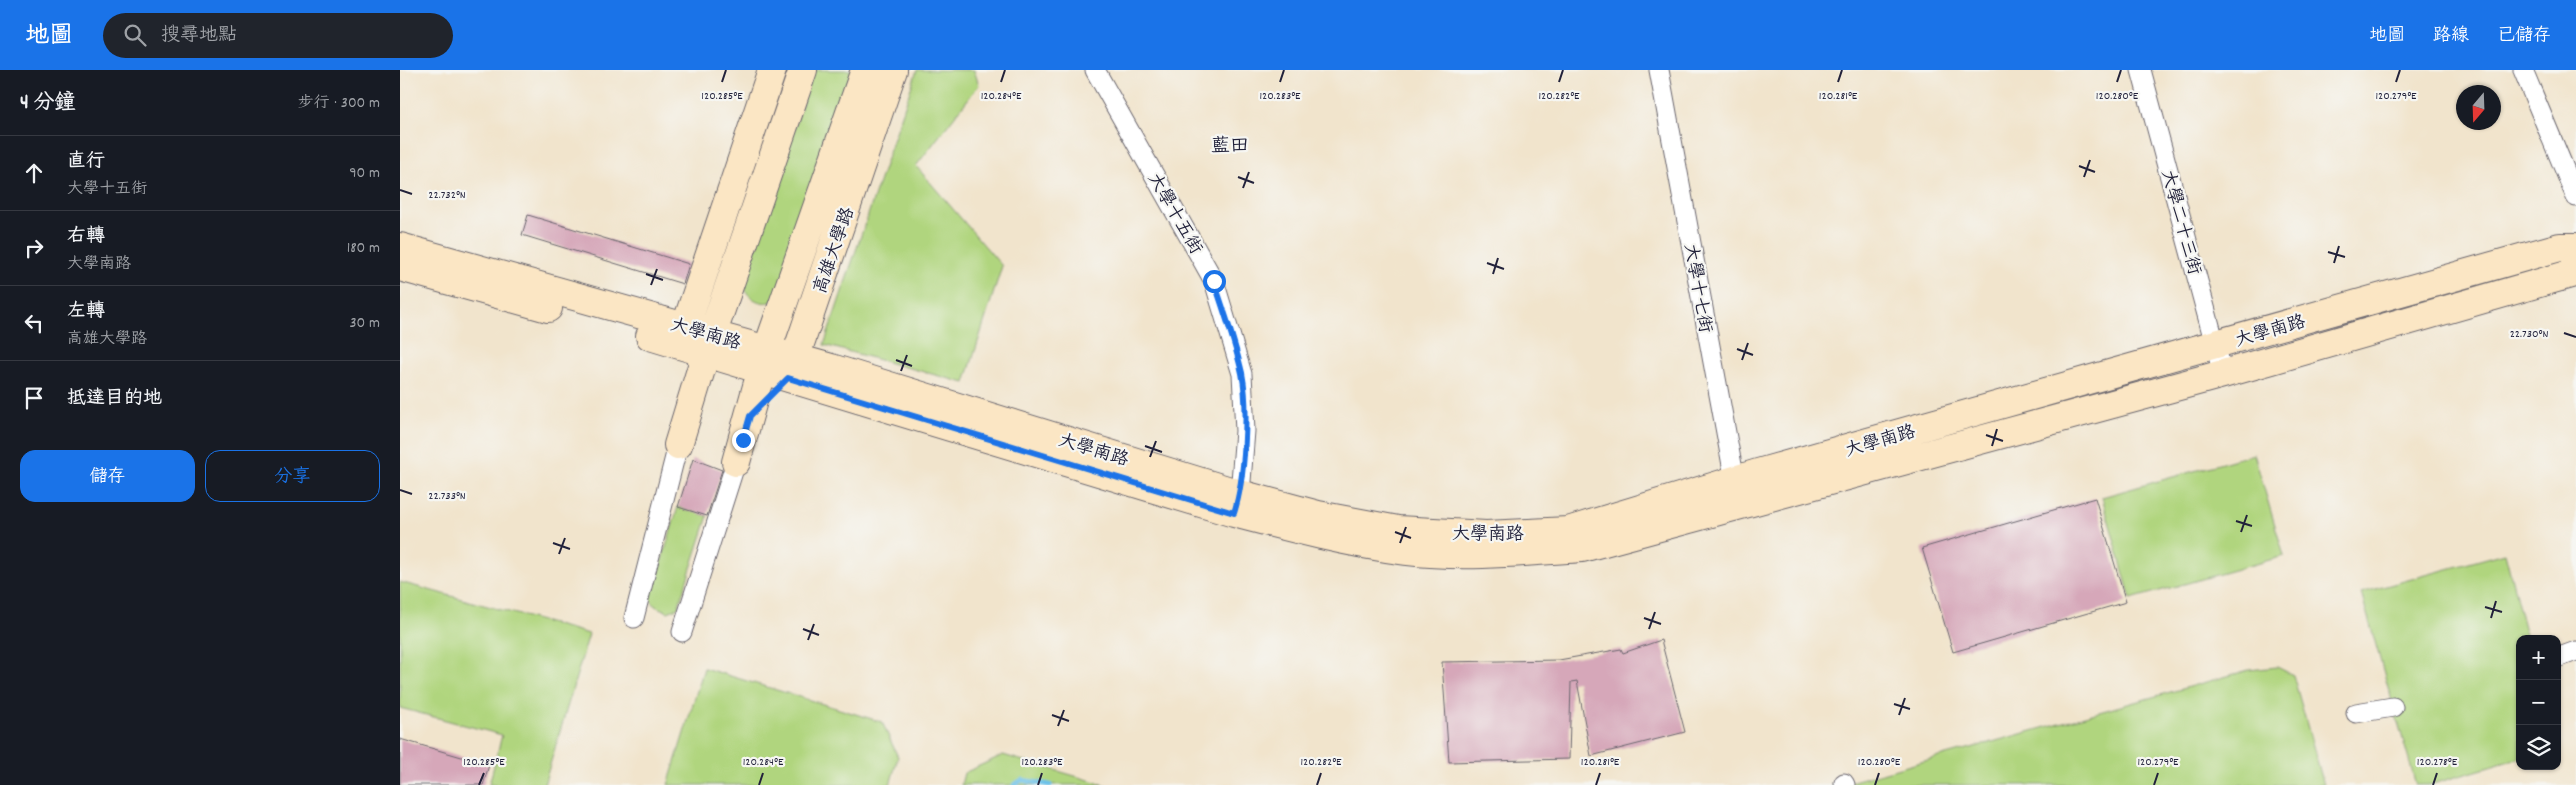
<!DOCTYPE html>
<html lang="zh-TW">
<head>
<meta charset="utf-8">
<style>
	body { margin:0; font-family:Dekko,"LXGW WenKai TC",sans-serif; background:#20242c; color:#f1f3f6 }
	.controls { position:absolute; right:15px; bottom:15px; display:grid; overflow:hidden; border-radius:10px; box-shadow:0 1px 4px #0004 }
	.controls button { width:45px; height:45px; display:grid; place-items:center; padding:0; border:0; border-bottom:1px solid #363941; background:#171b24; color:#f1f3f6; font:25px sans-serif }
	.compass { position:absolute; left:2056px; top:15px; width:45px; height:45px; border-radius:50%; background:#171b24; box-shadow:0 1px 4px #0004; rotate:199deg }
	.stop { position:absolute; width:15px; height:15px; margin:-11px; border:4px solid #1a73e8; border-radius:50%; background:#fff }
	.stop.end { background:#1a73e8; border-color:#fff; box-shadow:0 1px 5px #0008 }
	.list { margin:0; padding:0; list-style:none }
	h2 { display:flex; justify-content:space-between; align-items:center; height:65px; margin:0; padding:0 20px; font-size:21px }
	h2 small { font-size:16px; font-weight:400; color:#9ea1a6 }
	.list li { display:grid; grid-template-columns:32px 1fr auto; gap:15px; align-items:center; box-sizing:border-box; height:75px; padding:0 20px; border-top:1px solid #363941 }
	.list b { display:block; font-size:19px; white-space:nowrap }
	.list p { margin:0; font-size:16px; white-space:nowrap; color:#9ea1a6 }
	.list em { font-size:16px; font-style:normal; color:#9ea1a6 }
	.actions { display:flex; gap:10px; padding:15px 20px }
	.actions a { flex:1; padding:11px 0; border:1px solid #1a73e8; border-radius:15px; text-align:center; font-size:18px; color:#1a73e8 }
	.actions .main { background:#1a73e8; color:#fff }
	.icon { flex:none; width:28px; height:28px; fill:none; stroke:currentColor; stroke-width:2; stroke-linecap:round; stroke-linejoin:round }
	.map { position:relative; flex:none; width:2176px; height:715px; overflow:hidden }
	header { display:flex; align-items:center; gap:30px; box-sizing:border-box; height:70px; padding:0 25px; background:#1a73e8; color:#fff }
	header strong { font-size:24px }
	nav { display:flex; gap:28px; margin-inline-start:auto; font-size:18px }
	.search { width:350px; height:45px; background:#20242c; display:flex; align-items:center; gap:12px; box-sizing:border-box; padding:0 18px; border-radius:28px; color:#9ea1a6; font-size:19px }
	main { display:flex }
	aside { flex:1; background:#171b24 }
	.map>svg:first-child { display:block }
	.green { fill:#b0d57e; stroke:#697c5c }
	.lines { fill:none; stroke-linecap:round; stroke-linejoin:round }
	.stream { stroke:#6cc1e9; stroke-width:5 }
	.building { fill:#d6a7b9 }
	.street-casing { stroke:#6a666e; stroke-width:21 }
	.secondary-casing { stroke:#6a666e; stroke-width:30 }
	.street { stroke:#fff; stroke-width:19 }
	.secondary { stroke:#fbe6c4; stroke-width:28 }
	.route { stroke:#1a73e8; stroke-width:6 }
	.ticks { fill:none; stroke:#22223b; stroke-width:2 }
	.labels { text-anchor:middle; stroke-width:4.5; stroke-linejoin:round; paint-order:stroke }
	.street-label { font-size:18px; fill:#22223b; stroke:#f6f6f2 }
	.neighbourhood-label { font-size:19px; fill:#22223b; stroke:#f6f6f2 }
	.ticks-label { font-size:12px; text-anchor:middle; fill:#22223b; stroke:#f6f6f2; stroke-width:4.5; stroke-linejoin:round; paint-order:stroke }
</style>
</head>
<body>
<header>
<strong>地圖</strong>
<div class="search"><svg class="icon" aria-label="search" viewBox="0 0 24 24"><circle cx="10" cy="10" r="6"/><path d="M15 15l6 6"/></svg>搜尋地點</div>
<nav><a>地圖</a><a>路線</a><a>已儲存</a></nav>
</header>
<main>
<aside>
<h2>4 分鐘<small>步行 · 300 m</small></h2>
<ul class="list">
<li><svg class="icon" aria-label="ahead" viewBox="0 0 24 24"><path d="M12 20V5M6 11l6-6 6 6"/></svg><div><b>直行</b><p>大學十五街</p></div><em>90 m</em></li>
<li><svg class="icon" aria-label="right" viewBox="0 0 24 24"><path d="M7 20v-9h11M14 6l5 5-5 5"/></svg><div><b>右轉</b><p>大學南路</p></div><em>180 m</em></li>
<li><svg class="icon" aria-label="left" viewBox="0 0 24 24"><path d="M17 20v-9H6M10 6l-5 5 5 5"/></svg><div><b>左轉</b><p>高雄大學路</p></div><em>30 m</em></li>
<li><svg class="icon" aria-label="arrive" viewBox="0 0 24 24"><path d="M6 21V4h12l-3 4 3 4H6"/></svg><div><b>抵達目的地</b></div></li>
</ul>
<div class="actions"><a class="main">儲存</a><a>分享</a></div>
</aside>
<div class="map">
<svg width="2176" height="715" viewBox="0 0 2176 715">
	<rect width="100%" height="100%" fill="#f6f6f2"/>
	<filter id="ink" filterUnits="userSpaceOnUse"><feTurbulence type="fractalNoise" baseFrequency=".02" numOctaves="2"/><feDisplacementMap in="SourceGraphic" scale="10" xChannelSelector="R" yChannelSelector="G"/><feConvolveMatrix kernelMatrix="1 2 1 2 8 2 1 2 1" color-interpolation-filters="sRGB"/></filter>
	<filter id="wash" filterUnits="userSpaceOnUse"><feTurbulence type="fractalNoise" baseFrequency=".0096" numOctaves="4" result="noise"/><feDisplacementMap in="SourceGraphic" scale="20" xChannelSelector="R" yChannelSelector="G"/><feGaussianBlur stdDeviation="1.12" result="paint"/><feColorMatrix in="noise" values="0 0 0 0 0 0 0 0 0 0 0 0 0 0 0 0 0 1.4 0 .05"/><feComposite in="paint" operator="in"/></filter>
	<g filter="url(#wash)">
		<rect width="100%" height="100%" fill="#f1e4cc"/>
		<!-- green -->
		<path class="green" d="M413 0H459L374 231C360 236 349 228 343 217Z
			M517 0H574L579 15 516 96 602 196 565 313 424 275Z
			M1854 384 1884 486 1731 529 1702 427Z
			M278 437 308 446 278 538 268 542 255 536 250 529Z
			M2105 483 2127 569H2120V688L2029 715H2016L1961 523Z
			M0 512 189 564 144 715H89L102 665 0 638Z
			M1877 597 1893 605 1924 715H1439L1849 600Z
			M304 598 482 652 498 687 490 715H268Z
			M603 685 706 715H561L564 703Z"/>
		<g class="lines">
			<!-- stream -->
			<path class="stream" d="M614 715 622 710 650 715"/>
		</g>
		<g id="blocks">
			<!-- building -->
			<path class="building" d="M128 145 289 194 283 214 122 165Z
				M293 389 322 400 307 446 278 437Z
				M1695 428 1726 532 1553 582 1522 478Z
				M1261 570 1285 662 1191 686 1177 611 1171 612 1169 689 1049 692 1042 592 1159 590 1221 579 1223 583Z
				M0 669 89 695 83 715H0Z"/>
		</g>
	</g>
	<g filter="url(#ink)">
		<use href="#blocks" fill-opacity="0" stroke="#6a666e" stroke-width="1"/>
		<g class="lines">
			<defs>
				<path id="street" d="M695 0 814 211 842 304 845 361 840 424 837 435
					M1259 0 1337 422
					M1741 0 1823 304
					M2123 0 2176 127
					M234 548 278 375
					M282 562 336 392
					M2157 588 2176 581
					M1956 643 1993 637
					M1444 713 1445 715"/>
				<path id="secondary" d="M0 177 431 298 840 424 918 445 998 460 1086 465 1168 461 1358 403 2160 177H2176
					M0 197 148 238
					M250 266 834 443C891 458 948 473 1006 481 1064 488 1124 482 1182 478L1823 304 2174 203 2176 200
					M280 273 372 0
					M389 306 493 0
					M278 375 306 283 403 0
					M336 392 367 280 465 0"/>
			</defs>
			<!-- street casing -->
			<use href="#street" class="street-casing"/>
			<!-- secondary casing -->
			<use href="#secondary" class="secondary-casing"/>
			<!-- street -->
			<use href="#street" class="street"/>
			<!-- secondary -->
			<use href="#secondary" class="secondary"/>
		</g>
	</g>
	<g class="lines" filter="url(#ink)">
		<!-- route -->
		<path class="route" d="M343 370 350 346 388 308 834 443C845 409 849 338 842 303 835 272 824 241 814 211"/>
	</g>
	<!-- ticks -->
	<path class="ticks" d="M322 12 326 0M601 12 605 0M880 12 884 0M1159 12 1163 0M1438 12 1442 0M1717 12 1721 0M1996 12 2000 0M1679 96 1695 102M838 107 854 113M1684 107 1690 90M843 118 849 102M0 120 12 124M1928 182 1945 187M1087 193 1104 199M1934 193 1939 176M246 204 263 210M1093 204 1098 188M251 215 257 199M2164 263 2176 267M1337 279 1353 285M496 290 512 296M1342 290 1348 273M501 301 507 285M1586 365 1603 371M745 376 762 382M1592 376 1597 359M750 387 756 371M0 420 12 424M1836 451 1852 456M995 462 1011 468M1841 462 1847 445M153 473 170 479M1000 473 1006 457M159 484 165 468M2085 537 2102 542M1244 548 1261 554M2091 548 2096 531M403 559 419 565M1249 559 1255 542M408 570 414 554M1494 634 1510 639M652 645 669 651M1499 645 1505 628M658 656 664 640M79 715 84 703M359 715 363 703M638 715 642 703M917 715 921 703M1196 715 1200 703M1475 715 1479 703M1754 715 1758 703M2033 715 2037 703"/>
	<g class="labels">
		<!-- street labels -->
		<g class="street-label">
			<text transform="translate(776 143) rotate(60)" y="6">大學十五街</text>
			<text transform="translate(1782 152) rotate(75)" y="6">大學二十三街</text>
			<text transform="translate(433 180) rotate(-71)" y="6">高雄大學路</text>
			<text transform="translate(1299 218) rotate(80)" y="6">大學十七街</text>
			<text transform="translate(1870 260) rotate(-16)" y="6">大學南路</text>
			<text transform="translate(306 263) rotate(16)" y="6">大學南路</text>
			<text transform="translate(1480 370) rotate(-16)" y="6">大學南路</text>
			<text transform="translate(694 379) rotate(17)" y="6">大學南路</text>
			<text x="1088" y="469">大學南路</text>
		</g>
		<!-- neighbourhood labels -->
		<g class="neighbourhood-label">
			<text x="830" y="81">藍田</text>
		</g>
	</g>
	<g class="ticks-label">
		<text x="322" y="29">120.285°E</text>
		<text x="601" y="29">120.284°E</text>
		<text x="880" y="29">120.283°E</text>
		<text x="1159" y="29">120.282°E</text>
		<text x="1438" y="29">120.281°E</text>
		<text x="1717" y="29">120.280°E</text>
		<text x="1996" y="29">120.279°E</text>
		<text x="47" y="128">22.732°N</text>
		<text x="2129" y="267">22.730°N</text>
		<text x="47" y="429">22.733°N</text>
		<text x="84" y="695">120.285°E</text>
		<text x="363" y="695">120.284°E</text>
		<text x="642" y="695">120.283°E</text>
		<text x="921" y="695">120.282°E</text>
		<text x="1200" y="695">120.281°E</text>
		<text x="1479" y="695">120.280°E</text>
		<text x="1758" y="695">120.279°E</text>
		<text x="2037" y="695">120.278°E</text>
	</g>
</svg>
<div class="controls">
<button>+</button>
<button>−</button>
<button><svg class="icon" aria-label="layers" viewBox="0 0 24 24"><path d="M12 4l9 5-9 5-9-5zM3 14l9 5 9-5"/></svg></button>
</div>
<svg class="compass" viewBox="-18 -18 36 36"><path d="M0-13l5 13h-10z" fill="#e53935"/><path d="M0 13l5-13h-10z" fill="#9ea1a6"/></svg>
<div class="stop" style="left:814px;top:211px"></div>
<div class="stop end" style="left:343px;top:370px"></div>
</div>
</main>
</body>
</html>
